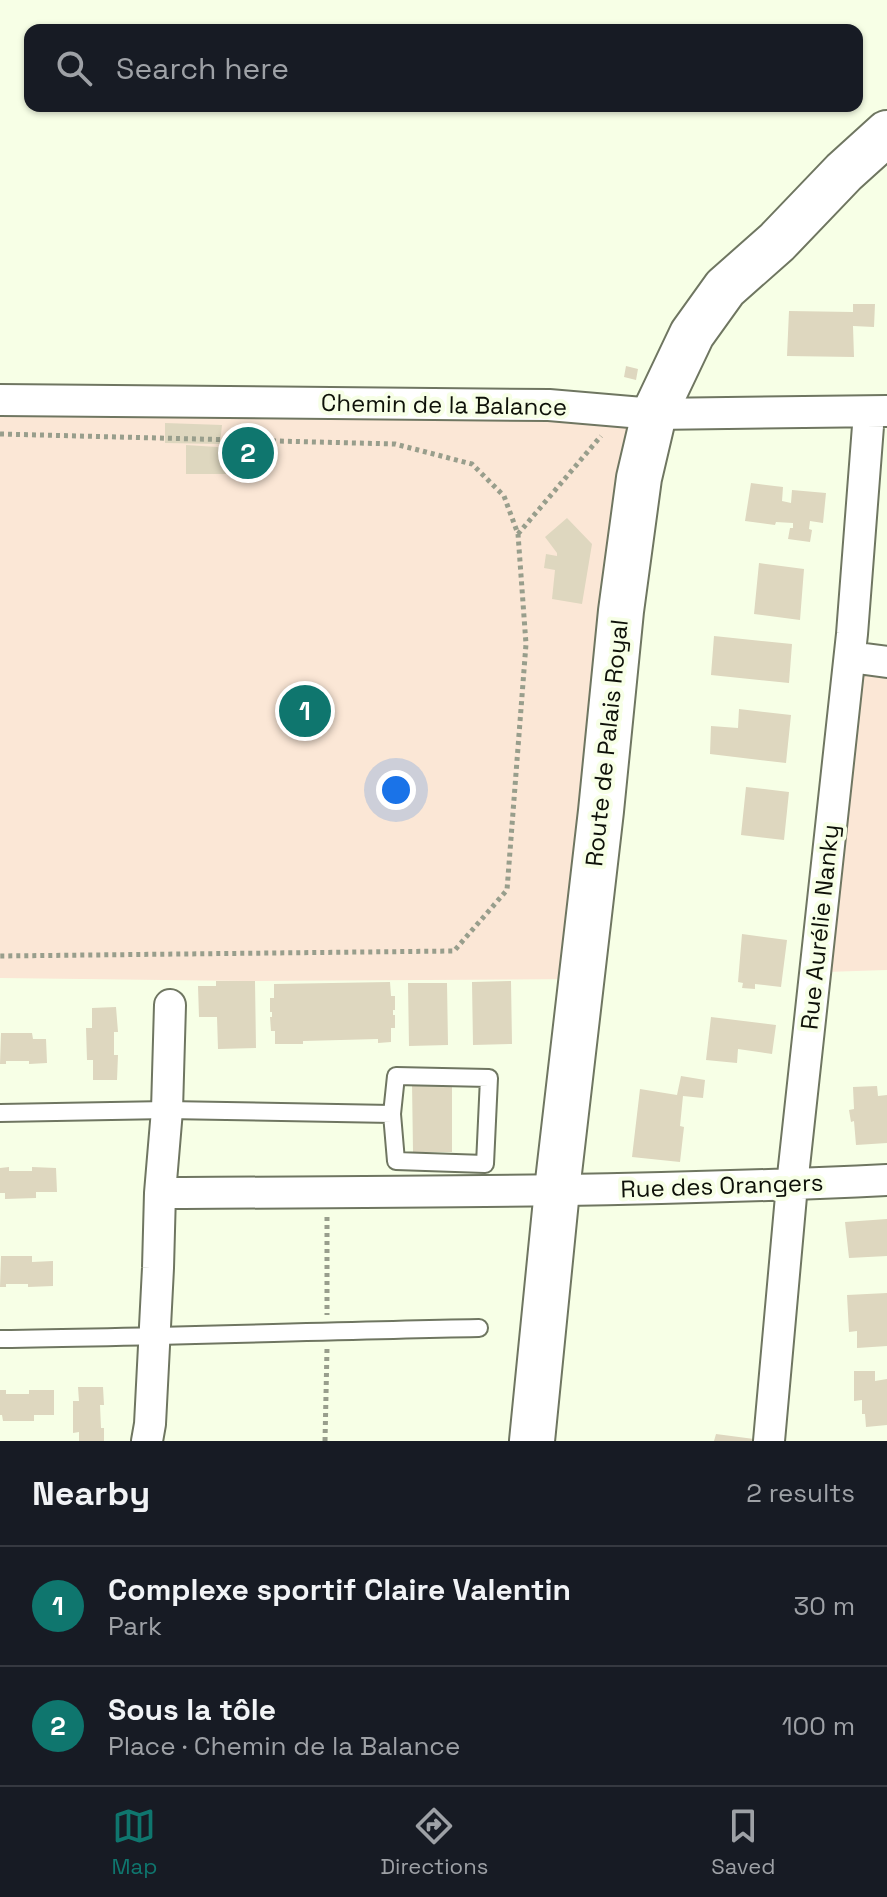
<!DOCTYPE html>
<html lang="en">
<head>
<meta charset="utf-8">
<style>
	body { margin:0; font-family:"Space Grotesk",sans-serif; background:#20242c; color:#f1f3f6 }
	.you { position:absolute; left:396px; top:790px; width:28px; height:28px; margin:-20px; border:6px solid #fff; border-radius:50%; background:#1a73e8; box-shadow:0 0 0 12px #1a73e833 }
	.badge { display:grid; place-items:center; width:52px; height:52px; border-radius:50%; background:#0f766e; color:#fff; font-size:26px; font-weight:700 }
	.pin { position:absolute; translate:-50% -50%; border:4px solid #fff; box-shadow:0 2px 8px #0006 }
	.list { margin:0; padding:0; list-style:none }
	h2 { display:flex; justify-content:space-between; align-items:center; height:104px; margin:0; padding:0 32px; font-size:34px }
	h2 small { font-size:26px; font-weight:400; color:#9ea1a6 }
	.list li { display:grid; grid-template-columns:52px 1fr auto; gap:24px; align-items:center; box-sizing:border-box; height:120px; padding:0 32px; border-top:2px solid #363941 }
	.list b { display:block; font-size:30px; white-space:nowrap }
	.list p { margin:0; font-size:26px; white-space:nowrap; color:#9ea1a6 }
	.list em { font-size:26px; font-style:normal; color:#9ea1a6 }
	.icon { flex:none; width:44px; height:44px; fill:none; stroke:currentColor; stroke-width:2; stroke-linecap:round; stroke-linejoin:round }
	.map { position:relative; flex:none; width:887px; height:1441px; overflow:hidden }
	.search { position:absolute; background:#171b24; box-shadow:0 2px 6px #0004; left:24px; right:24px; top:24px; height:88px; display:flex; align-items:center; gap:20px; box-sizing:border-box; padding:0 28px; border-radius:16px; color:#9ea1a6; font-size:30px }
	.sheet { height:344px; background:#171b24 }
	nav { display:flex; justify-content:space-around; align-items:center; box-sizing:border-box; height:112px; border-top:2px solid #363941; background:#171b24; font-size:22px; color:#9ea1a6 }
	nav a { display:grid; justify-items:center; gap:4px }
	nav .on { color:#0f766e }
	.map>svg:first-child { display:block }
	.green { fill:#fbe7d6 }
	.building { fill:#ded7bf }
	.lines { fill:none; stroke-linecap:round; stroke-linejoin:round }
	.lane-casing { stroke:#6f7661; stroke-width:20 }
	.street-casing { stroke:#6f7661; stroke-width:34 }
	.primary-casing { stroke:#6f7661; stroke-width:48 }
	.path { stroke:#989e8c; stroke-width:5; stroke-dasharray:4 4; stroke-linecap:butt }
	.lane { stroke:#fff; stroke-width:16 }
	.street { stroke:#fff; stroke-width:30 }
	.primary { stroke:#fff; stroke-width:44 }
	.labels { text-anchor:middle; stroke-width:8; stroke-linejoin:round; paint-order:stroke }
	.street-label { font-size:24px; fill:#0e1109; stroke:#f7ffe6 }
</style>
</head>
<body>
<div class="map">
<svg width="887" height="1441" viewBox="0 0 887 1441">
	<rect width="100%" height="100%" fill="#f7ffe6"/>
	<!-- green -->
	<path class="green" d="M0 401 654 414 581 979 246 981 0 978Z
		M857 675 887 678V970L825 972Z"/>
	<!-- building -->
	<path class="building" d="M853 304H875L874 327 853 326 854 357 787 356 789 311 853 312Z
		M626 366 638 369 636 380 624 377Z
		M165 423 222 425 220 444 165 443Z
		M259 428 260 477H235V429Z
		M186 445 232 448 229 474H186Z
		M751 483 783 487 782 501 791 503 792 490 826 493 823 523 810 521 809 529 812 530 810 542 788 539 790 528H793V523L776 522 775 525 745 521Z
		M567 518 592 544 582 604 552 599 555 570 544 568 546 554 557 556V553L545 537Z
		M759 563 804 569 800 620 754 614Z
		M714 636 792 644 789 683 711 675Z
		M739 709 791 715 786 763 710 754 711 726 738 728Z
		M746 787 789 792 784 840 741 835Z
		M742 934 787 940 781 987 755 984V989L742 988 743 983 738 982Z
		M216 981H255L256 1048 218 1049 217 1017H199L198 986H216Z
		M511 981 512 1044 473 1045 472 982Z
		M390 982 391 996H395V1010H393V1015H395V1028H391V1042L378 1043V1039L303 1041V1044H275V1031H271L270 1017H272V1012H270V998H274V984Z
		M408 983H447L448 1045 409 1046Z
		M116 1007 118 1032H114V1055H118L117 1080H93V1060H87L86 1028H92V1008Z
		M711 1017 776 1025 772 1054 738 1049 737 1063 706 1060Z
		M1 1033H32L33 1039H46L47 1063 29 1064V1061H6V1064H0Z
		M681 1076 705 1080 703 1098 683 1096 680 1126 684 1127 680 1162 632 1157 640 1089 677 1095Z
		M412 1083H452V1152H413Z
		M877 1086 878 1096 887 1095V1143L856 1145 854 1121 851 1122 849 1110 854 1109 853 1087Z
		M9 1167V1171H32V1167L56 1168 57 1192H36V1198L5 1199V1193H0V1168Z
		M887 1219V1256L849 1258 845 1222Z
		M1 1256H32V1262L53 1261V1286L28 1287V1284H6V1287H0Z
		M887 1293V1346L857 1348V1331L849 1332 847 1295Z
		M854 1371H875V1381L887 1379V1425L866 1427 865 1414H862V1400L854 1401Z
		M78 1387H103L104 1405H100L101 1428H104V1441H79V1432L73 1433V1401H79Z
		M0 1390H6V1394H29V1390H54V1415H34V1421H3L2 1415H0Z
		M716 1434 754 1439 753 1441H714Z"/>
	<g class="lines">
		<defs>
			<path id="lane" d="M0 1113 167 1110 392 1114 396 1076 489 1078 485 1164 396 1161 392 1114
				M0 1339C160 1337 319 1331 479 1328"/>
			<path id="street" d="M0 400 549 405 654 414 887 411
				M850 657 887 662
				M160 1193C402 1192 645 1192 887 1180
				M147 1441 150 1424 158 1268 160 1193 167 1110 170 1005
				M769 1441 792 1185 852 634 869 413"/>
			<path id="primary" d="M532 1441 557 1190 601 811 621 611 639 478 654 414 692 334 725 288 777 242 844 172 887 133"/>
		</defs>
		<!-- lane casing -->
		<use href="#lane" class="lane-casing"/>
		<!-- street casing -->
		<use href="#street" class="street-casing"/>
		<!-- primary casing -->
		<use href="#primary" class="primary-casing"/>
		<!-- path -->
		<path class="path" d="M0 434 395 444 472 464 504 496 518 534 526 644 507 890 454 951 0 956
			M518 534 601 436
			M327 1217V1315
			M325 1441 327 1349"/>
		<!-- lane -->
		<use href="#lane" class="lane"/>
		<!-- street -->
		<use href="#street" class="street"/>
		<!-- primary -->
		<use href="#primary" class="primary"/>
	</g>
	<g class="labels">
		<!-- street labels -->
		<g class="street-label">
			<text transform="translate(444 405) rotate(1)" y="8">Chemin de la Balance</text>
			<text transform="translate(607 743) rotate(-84)" y="8">Route de Palais Royal</text>
			<text transform="translate(820 927) rotate(-84)" y="8">Rue Aurélie Nanky</text>
			<text transform="translate(722 1186) rotate(-2)" y="8">Rue des Orangers</text>
		</g>
	</g>
</svg>
<div class="you"></div>
<div class="pin badge" style="left:305px;top:711px">1</div>
<div class="pin badge" style="left:248px;top:453px">2</div>
<div class="search"><svg class="icon" aria-label="search" viewBox="0 0 24 24"><circle cx="10" cy="10" r="6"/><path d="M15 15l6 6"/></svg>Search here</div>
</div>
<section class="sheet">
<h2>Nearby<small>2 results</small></h2>
<ul class="list">
<li><span class="badge">1</span><div><b>Complexe sportif Claire Valentin</b><p>Park</p></div><em>30 m</em></li>
<li><span class="badge">2</span><div><b>Sous la tôle</b><p>Place · Chemin de la Balance</p></div><em>100 m</em></li>
</ul>
</section>
<nav>
<a class="on"><svg class="icon" aria-label="map" viewBox="0 0 24 24"><path d="M3 6l6-2 6 2 6-2v14l-6 2-6-2-6 2zM9 4v14M15 6v14"/></svg>Map</a>
<a><svg class="icon" aria-label="directions" viewBox="0 0 24 24"><path d="M12 3l9 9-9 9-9-9zM9 14v-3h6M13 9l2 2-2 2"/></svg>Directions</a>
<a><svg class="icon" aria-label="saved" viewBox="0 0 24 24"><path d="M7 4h10v16l-5-4-5 4z"/></svg>Saved</a>
</nav>
</body>
</html>
